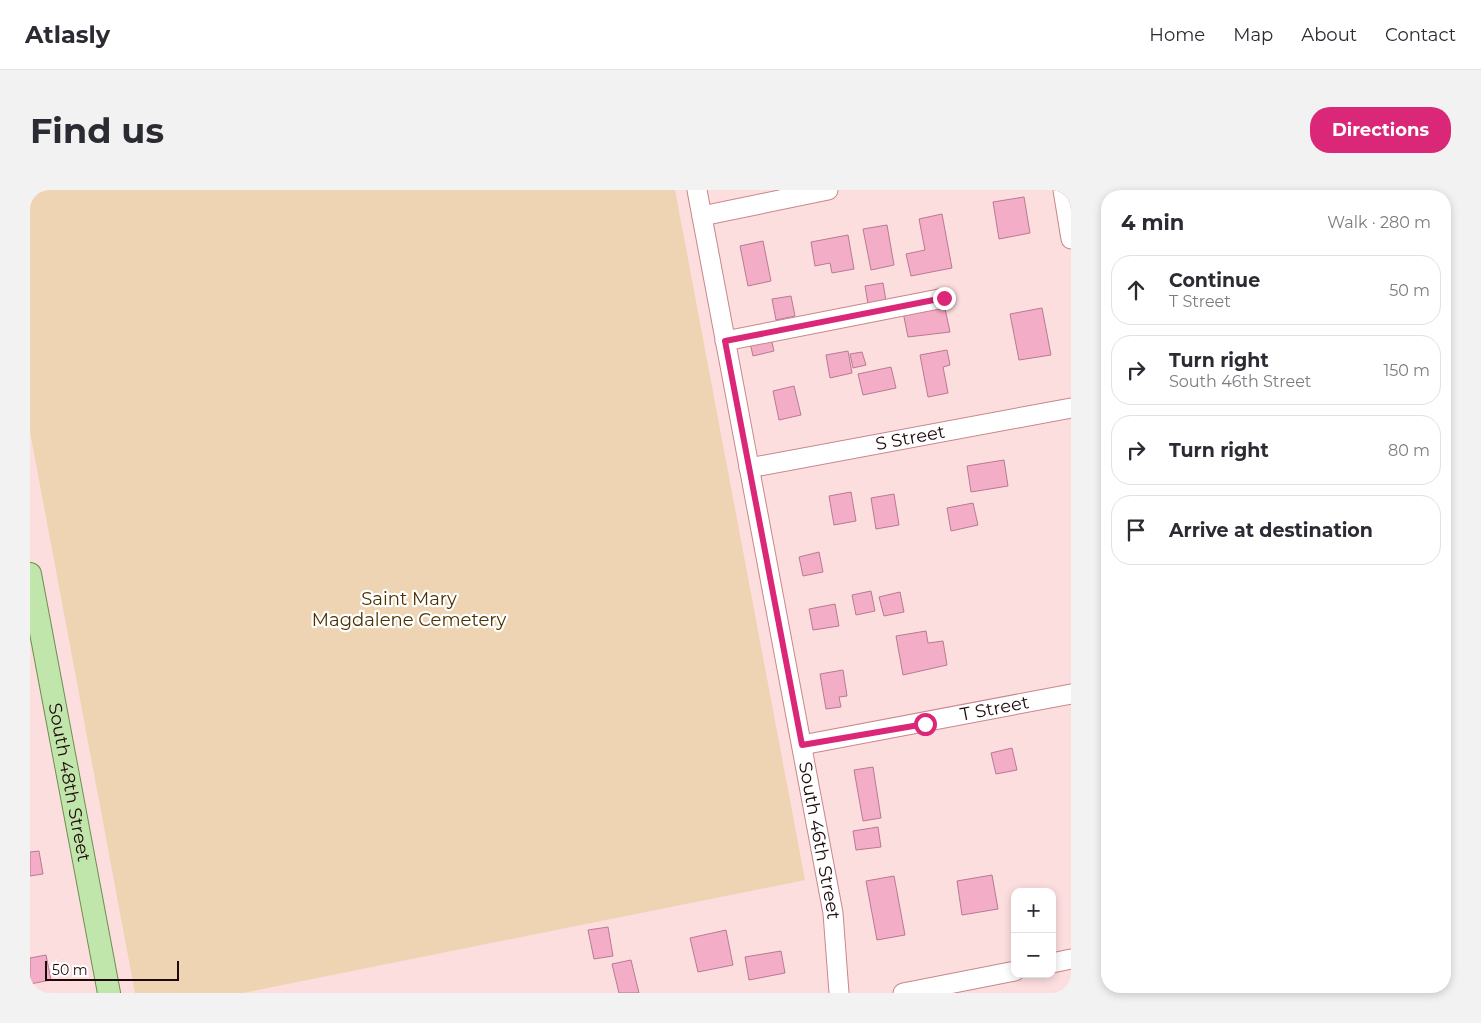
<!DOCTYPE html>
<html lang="en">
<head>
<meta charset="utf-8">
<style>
	body { margin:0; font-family:Montserrat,sans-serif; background:#f2f2f3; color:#2b2b33 }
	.controls { position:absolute; right:15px; bottom:15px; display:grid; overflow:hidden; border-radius:10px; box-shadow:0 2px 8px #0003 }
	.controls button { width:45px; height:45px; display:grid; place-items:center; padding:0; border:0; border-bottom:1px solid #e1e1e2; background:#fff; color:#2b2b33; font:25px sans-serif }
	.scale { position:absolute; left:15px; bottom:12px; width:134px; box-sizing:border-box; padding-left:5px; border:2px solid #1f080a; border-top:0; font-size:14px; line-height:18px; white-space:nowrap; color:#1f080a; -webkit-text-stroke:4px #fff; paint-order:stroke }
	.stop { position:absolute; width:15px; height:15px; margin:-11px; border:4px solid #db2777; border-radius:50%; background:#fff }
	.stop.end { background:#db2777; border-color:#fff; box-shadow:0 1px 5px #0008 }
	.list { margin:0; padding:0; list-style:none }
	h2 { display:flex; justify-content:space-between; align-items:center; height:65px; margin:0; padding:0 20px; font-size:21px }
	h2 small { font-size:16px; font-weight:400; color:#7c7c81 }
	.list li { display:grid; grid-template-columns:32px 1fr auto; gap:15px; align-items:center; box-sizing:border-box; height:70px; margin:0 10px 10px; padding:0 10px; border:1px solid #e1e1e2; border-radius:20px }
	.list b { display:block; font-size:19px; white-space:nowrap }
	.list p { margin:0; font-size:16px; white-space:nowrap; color:#7c7c81 }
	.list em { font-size:16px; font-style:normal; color:#7c7c81 }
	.icon { flex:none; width:28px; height:28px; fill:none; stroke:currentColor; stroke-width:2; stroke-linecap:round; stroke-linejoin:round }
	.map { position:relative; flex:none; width:1041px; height:803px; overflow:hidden; border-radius:20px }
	header { display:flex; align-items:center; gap:30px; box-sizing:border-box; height:70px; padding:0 25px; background:#fff; border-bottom:1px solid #e1e1e2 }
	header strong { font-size:24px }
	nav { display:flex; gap:28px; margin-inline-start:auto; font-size:18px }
	.intro { display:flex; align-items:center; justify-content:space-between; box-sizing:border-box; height:120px; padding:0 30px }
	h1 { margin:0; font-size:35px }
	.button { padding:12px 22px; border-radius:20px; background:#db2777; color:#fff; font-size:18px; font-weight:700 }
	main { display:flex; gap:30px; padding:0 30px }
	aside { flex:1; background:#fff; border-radius:20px; box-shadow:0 2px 8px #0003 }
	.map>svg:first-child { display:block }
	.green { fill:#eed4b2 }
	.building { fill:#f4adc7; stroke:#b87a91 }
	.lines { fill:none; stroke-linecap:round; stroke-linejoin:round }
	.minor-casing { stroke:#c9868a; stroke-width:21 }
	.major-casing { stroke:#6d8e4f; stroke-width:24 }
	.minor { stroke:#fff; stroke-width:19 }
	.major { stroke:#c1e6ac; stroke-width:22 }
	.route { stroke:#db2777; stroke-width:6 }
	.labels { text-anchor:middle; stroke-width:4.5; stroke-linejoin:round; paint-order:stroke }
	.street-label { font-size:18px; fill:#1f080a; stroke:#fff }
	.park-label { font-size:18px; fill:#4d3201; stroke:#fff }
</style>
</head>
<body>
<header>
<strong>Atlasly</strong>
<nav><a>Home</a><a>Map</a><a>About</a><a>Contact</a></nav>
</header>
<div class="intro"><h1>Find us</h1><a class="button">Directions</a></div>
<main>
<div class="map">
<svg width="1041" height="803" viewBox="0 0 1041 803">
	<rect width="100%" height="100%" fill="#fcdedf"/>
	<!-- green -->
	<path class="green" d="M0 0H645L775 690 213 803H105L0 242Z"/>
	<!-- building -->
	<path class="building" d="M994 7 1000 43 969 49 963 12Z
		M912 24 922 78 881 86 876 64 895 60 889 29Z
		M857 35 864 75 841 80 833 39Z
		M818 45 824 79 802 83 800 73 785 76 781 52Z
		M733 51 741 91 718 96 710 56Z
		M853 93 856 111 838 114 835 96Z
		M761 106 765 126 746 130 742 109Z
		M914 114 920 142 878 147 873 122Z
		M1012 118 1021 165 989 170 980 124Z
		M741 148 744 161 723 166 720 153Z
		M917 160 920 175 913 177 918 203 898 207 890 165Z
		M818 161 822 183 800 188 796 165Z
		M832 162 836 175 823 178 820 164Z
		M861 177 866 198 833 205 828 184Z
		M764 196 771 225 749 230 743 201Z
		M974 270 978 296 941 302 937 276Z
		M821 302 826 331 804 335 799 306Z
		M864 304 869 335 846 339 841 308Z
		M943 313 948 335 921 341 917 318Z
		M789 362 793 382 773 386 769 367Z
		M841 401 845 421 826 425 822 405Z
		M870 402 874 422 854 426 849 407Z
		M805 414 809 436 783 440 779 419Z
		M896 441 898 453 913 451 917 475 873 485 866 446Z
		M813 480 817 506 809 507 811 517 796 519 790 484Z
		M982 558 987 580 966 584 961 563Z
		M843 577 851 628 833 631 824 580Z
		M848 637 851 657 826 660 823 641Z
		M9 661 13 684 0 686V662Z
		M962 685 968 719 932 725 927 691Z
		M864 686 875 745 847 750 836 691Z
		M578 737 583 766 564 769 558 740Z
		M696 740 703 775 668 782 660 748Z
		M751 761 755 783 719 790 715 767Z
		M16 765 21 790 0 794V768Z
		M601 770 609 803H589L582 774Z"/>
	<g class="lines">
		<defs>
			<g id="minor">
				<path id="s1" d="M667 0 803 723 809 803"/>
				<path d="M1033 0 1041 49"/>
				<path d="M672 26 798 0"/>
				<path d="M695 151 914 108"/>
				<path id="s2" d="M719 278 1041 218"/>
				<path id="s3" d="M772 555 1041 504"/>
				<path d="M1022 773 1041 769"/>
				<path d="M873 803 985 781"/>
			</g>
			<g id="major">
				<path id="s4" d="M0 384 79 803"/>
			</g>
		</defs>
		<!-- minor casing -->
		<use href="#minor" class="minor-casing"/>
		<!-- major casing -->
		<use href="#major" class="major-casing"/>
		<!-- minor -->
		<use href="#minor" class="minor"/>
		<!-- major -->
		<use href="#major" class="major"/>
	</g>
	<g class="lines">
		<!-- route -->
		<path class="route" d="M895 534 772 555 695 151 914 108"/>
	</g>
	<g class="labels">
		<!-- street labels -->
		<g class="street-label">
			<text dy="6" stroke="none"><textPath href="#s2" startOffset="164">S Street</textPath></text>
			<text dy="6" stroke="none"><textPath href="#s3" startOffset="196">T Street</textPath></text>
			<text dy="6" stroke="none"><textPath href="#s4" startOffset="212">South 48th Street</textPath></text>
			<text dy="6" stroke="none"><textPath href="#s1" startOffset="662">South 46th Street</textPath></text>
		</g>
		<!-- park labels -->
		<g class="park-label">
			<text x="379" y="415">Saint Mary<tspan x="379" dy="21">Magdalene Cemetery</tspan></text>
		</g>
	</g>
</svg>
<div class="controls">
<button>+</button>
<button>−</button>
</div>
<div class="scale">50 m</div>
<div class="stop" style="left:895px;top:534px"></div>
<div class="stop end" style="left:914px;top:108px"></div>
</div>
<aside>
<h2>4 min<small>Walk · 280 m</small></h2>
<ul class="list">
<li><svg class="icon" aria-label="ahead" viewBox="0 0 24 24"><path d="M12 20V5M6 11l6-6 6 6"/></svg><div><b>Continue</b><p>T Street</p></div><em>50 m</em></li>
<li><svg class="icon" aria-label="right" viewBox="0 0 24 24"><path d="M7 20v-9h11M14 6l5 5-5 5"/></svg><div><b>Turn right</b><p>South 46th Street</p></div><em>150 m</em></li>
<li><svg class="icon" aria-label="right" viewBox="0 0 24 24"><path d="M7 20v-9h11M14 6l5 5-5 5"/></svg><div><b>Turn right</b></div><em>80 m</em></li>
<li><svg class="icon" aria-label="arrive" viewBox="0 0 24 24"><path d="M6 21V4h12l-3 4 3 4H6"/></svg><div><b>Arrive at destination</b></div></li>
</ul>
</aside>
</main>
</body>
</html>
